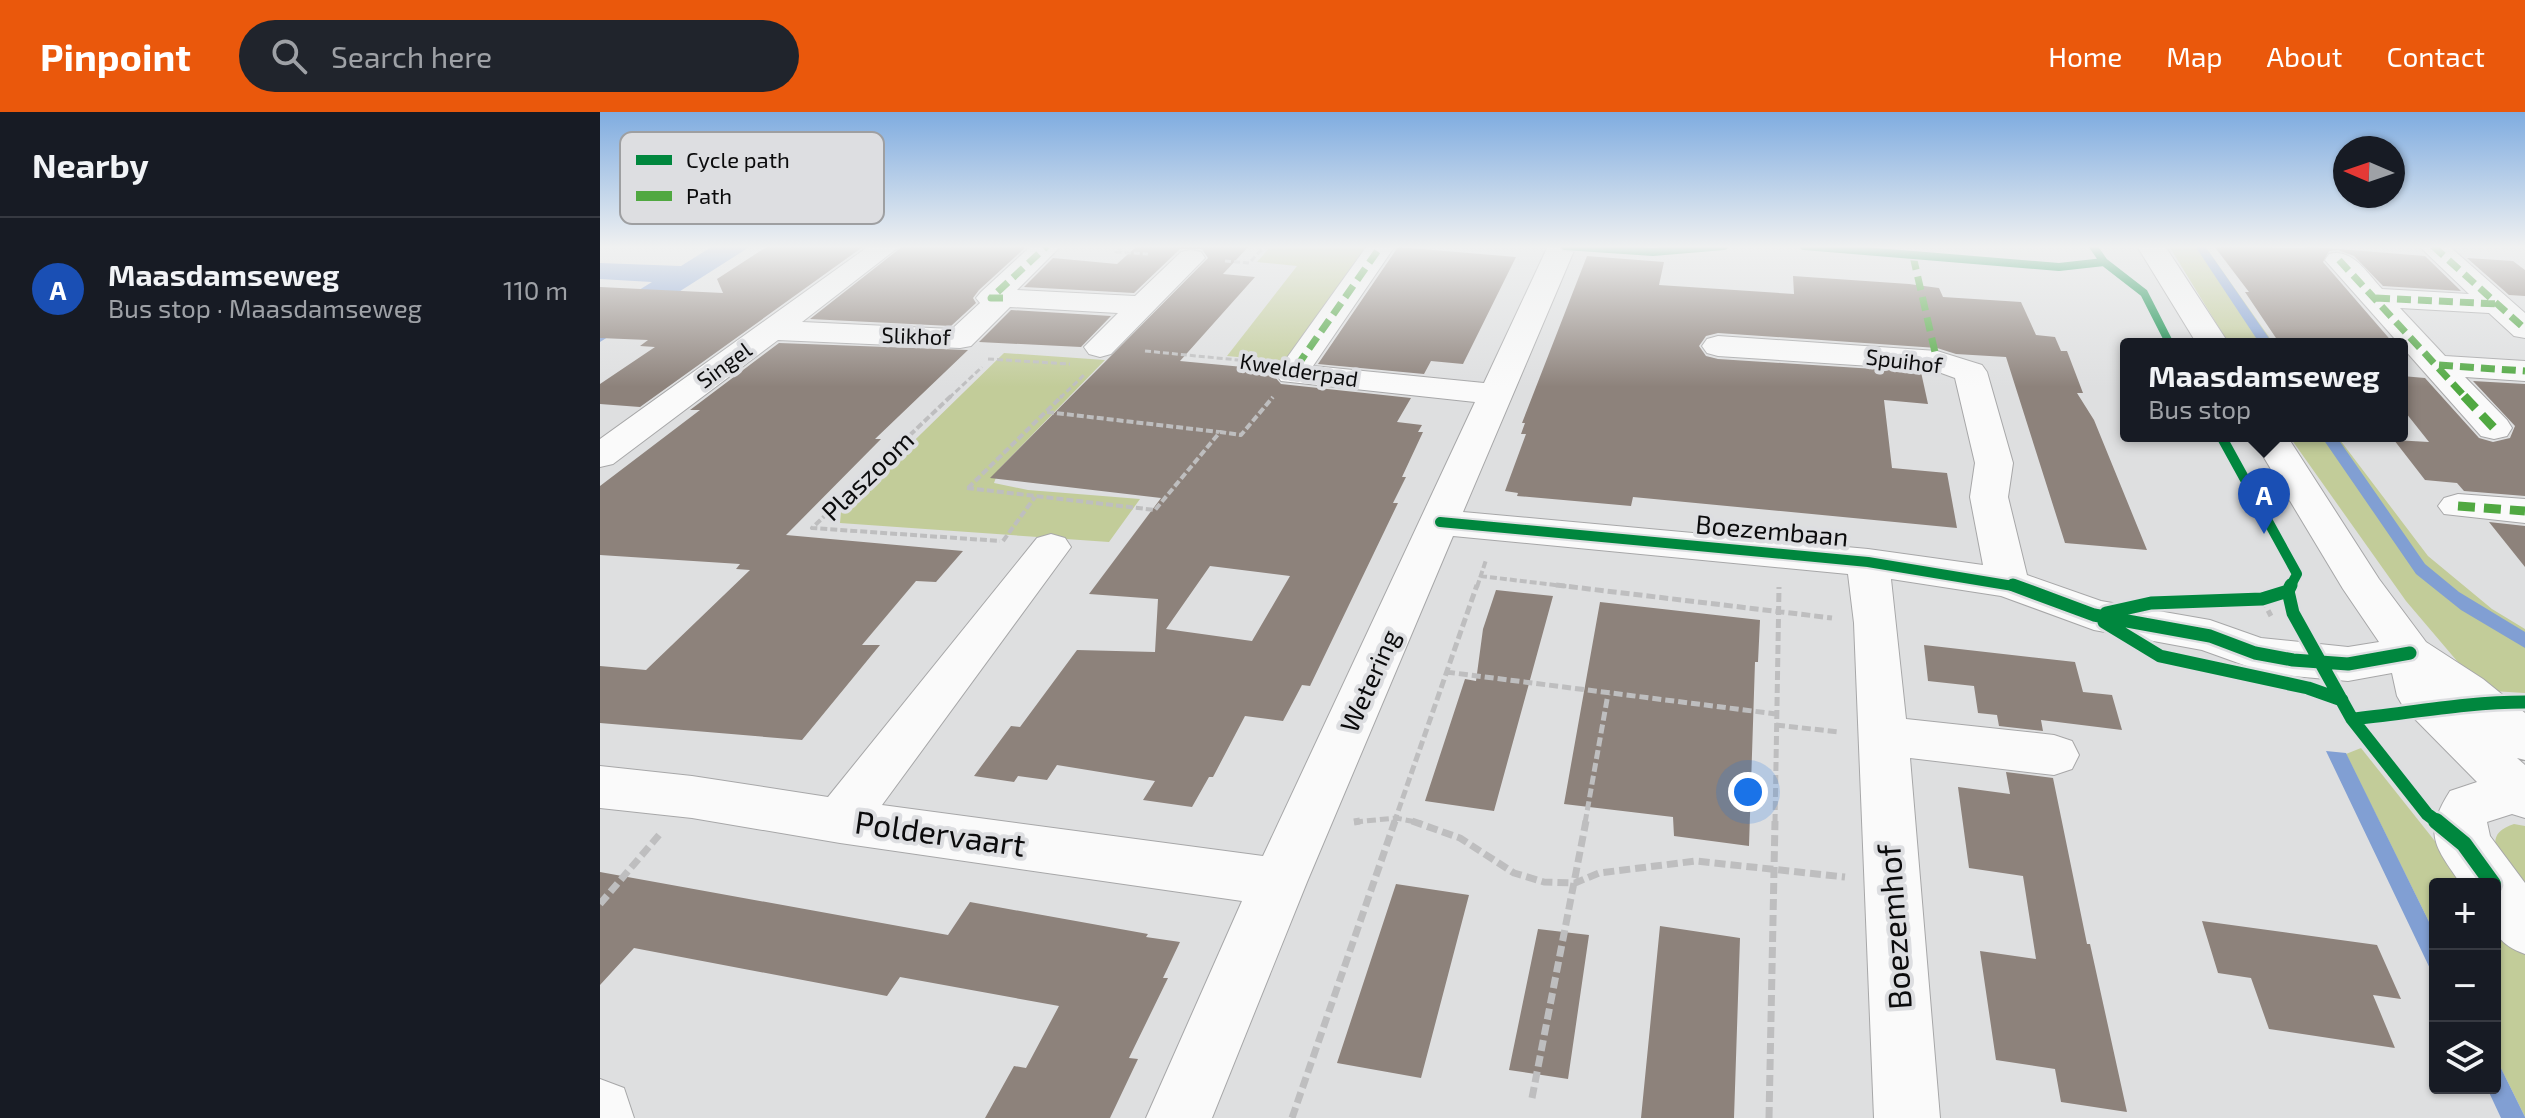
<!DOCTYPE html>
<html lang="en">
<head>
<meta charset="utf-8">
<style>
	body { margin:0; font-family:"Exo 2",sans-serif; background:#20242c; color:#f1f3f6 }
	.controls { position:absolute; right:24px; bottom:24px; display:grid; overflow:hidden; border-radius:8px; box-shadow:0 2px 6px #0004 }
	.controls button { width:72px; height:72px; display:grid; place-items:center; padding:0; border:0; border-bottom:2px solid #363941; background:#171b24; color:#f1f3f6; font:40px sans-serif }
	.compass { position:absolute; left:1733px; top:24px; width:72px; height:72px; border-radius:50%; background:#171b24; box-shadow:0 2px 6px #0004; rotate:272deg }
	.you { position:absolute; left:1148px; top:680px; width:28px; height:28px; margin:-20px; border:6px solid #fff; border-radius:50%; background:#1a73e8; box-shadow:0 0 0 12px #1a73e833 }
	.badge { display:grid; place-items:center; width:52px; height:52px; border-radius:50%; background:#ea580c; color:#fff; font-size:26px; font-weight:700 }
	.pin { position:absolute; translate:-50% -66px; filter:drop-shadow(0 2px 4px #0008) }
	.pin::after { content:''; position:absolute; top:42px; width:28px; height:24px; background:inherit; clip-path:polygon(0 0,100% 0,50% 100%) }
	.popup { position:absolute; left:1520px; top:226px; width:288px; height:104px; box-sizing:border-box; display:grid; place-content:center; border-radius:8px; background:#171b24; filter:drop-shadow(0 2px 6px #0005); font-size:26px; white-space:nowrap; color:#9ea1a6 }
	.popup b { font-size:30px; color:#f1f3f6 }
	.popup::after { content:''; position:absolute; left:50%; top:100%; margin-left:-16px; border:16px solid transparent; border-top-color:#171b24 }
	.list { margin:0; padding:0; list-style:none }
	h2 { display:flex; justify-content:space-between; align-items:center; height:104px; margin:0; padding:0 32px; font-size:34px }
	h2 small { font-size:26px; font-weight:400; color:#9ea1a6 }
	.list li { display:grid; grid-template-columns:52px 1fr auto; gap:24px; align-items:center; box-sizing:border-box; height:144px; padding:0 32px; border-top:2px solid #363941 }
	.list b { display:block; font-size:30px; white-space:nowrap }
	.list p { margin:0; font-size:26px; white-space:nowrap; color:#9ea1a6 }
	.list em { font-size:26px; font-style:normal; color:#9ea1a6 }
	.icon { flex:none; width:44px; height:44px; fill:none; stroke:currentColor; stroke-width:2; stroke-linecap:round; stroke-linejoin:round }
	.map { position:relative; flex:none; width:1925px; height:1006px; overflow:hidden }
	header { display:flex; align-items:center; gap:48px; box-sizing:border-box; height:112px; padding:0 40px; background:#ea580c; color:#fff }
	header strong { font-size:38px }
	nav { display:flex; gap:44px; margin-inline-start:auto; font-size:28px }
	.search { width:560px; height:72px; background:#20242c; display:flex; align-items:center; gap:20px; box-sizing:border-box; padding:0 28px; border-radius:44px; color:#9ea1a6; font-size:30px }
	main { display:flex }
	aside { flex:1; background:#171b24 }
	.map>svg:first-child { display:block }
	.green { fill:#c2cc99 }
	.water { fill:#819fd3 }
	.building { fill:#8d827b; fill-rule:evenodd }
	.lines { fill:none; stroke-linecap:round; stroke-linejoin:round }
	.minor-casing { stroke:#a7a7a8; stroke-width:2 }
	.path-far3 { stroke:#bebebf; stroke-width:3; stroke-dasharray:6 3; stroke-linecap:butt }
	.path-far2 { stroke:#bebebf; stroke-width:4; stroke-dasharray:7 3; stroke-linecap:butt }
	.path-far1 { stroke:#bebebf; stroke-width:5; stroke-dasharray:9 4; stroke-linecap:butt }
	.path { stroke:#bebebf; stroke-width:7; stroke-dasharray:11 5; stroke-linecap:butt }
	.minor { fill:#fafafa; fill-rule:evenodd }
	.quiet-far1 { stroke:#50a841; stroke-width:7; stroke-dasharray:14 7; stroke-linecap:butt }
	.quiet { stroke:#50a841; stroke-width:9; stroke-dasharray:17 9; stroke-linecap:butt }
	.cycleway-far3-casing { stroke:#dddee1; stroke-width:11 }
	.cycleway-far2-casing { stroke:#dddee1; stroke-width:14 }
	.cycleway-far1-casing { stroke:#dddee1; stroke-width:18 }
	.cycleway-casing { stroke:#dddee1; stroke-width:21 }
	.cycleway-far3 { stroke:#00873e; stroke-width:8 }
	.cycleway-far2 { stroke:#00873e; stroke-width:10 }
	.cycleway-far1 { stroke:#00873e; stroke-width:13 }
	.cycleway { stroke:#00873e; stroke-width:16 }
	.labels { text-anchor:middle; stroke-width:8; stroke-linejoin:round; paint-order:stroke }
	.far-street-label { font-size:22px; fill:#0b0b0c; stroke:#dddee1 }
	.street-label { font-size:26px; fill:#0b0b0c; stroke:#dddee1 }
	.near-street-label { font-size:32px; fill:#0b0b0c; stroke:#dddee1 }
	.key { fill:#dddee1; stroke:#9e9fa1; stroke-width:2 }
	.key-label { font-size:22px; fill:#0b0b0c }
</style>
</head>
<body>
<header>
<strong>Pinpoint</strong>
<div class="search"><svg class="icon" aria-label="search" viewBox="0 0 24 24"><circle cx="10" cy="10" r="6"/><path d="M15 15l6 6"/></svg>Search here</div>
<nav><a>Home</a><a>Map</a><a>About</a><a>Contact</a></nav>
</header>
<main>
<aside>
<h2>Nearby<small></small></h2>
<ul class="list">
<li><span class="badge" style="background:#1a4fb4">A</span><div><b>Maasdamseweg</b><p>Bus stop · Maasdamseweg</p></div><em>110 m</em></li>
</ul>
</aside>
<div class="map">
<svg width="1925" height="1006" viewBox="0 0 1925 1006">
	<rect width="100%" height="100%" fill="#dedfe0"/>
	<!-- green -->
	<path class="green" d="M671 134H785L703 251 627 244 697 154 657 150Z
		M1569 134H1605L1674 232H1629Z
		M404 241 505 248 399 357 394 371 428 378 540 387 509 430 240 411 241 400Z
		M1689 324H1737L1828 444 1892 497 1925 517V581L1892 579 1857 549 1806 489Z
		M1761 636 1869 772H1835V822L1746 642Z
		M1914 712 1925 714V778C1910 757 1873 725 1914 712Z
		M1895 804 1925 840V1005L1895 944Z"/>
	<!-- water -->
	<path class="water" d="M113 134H151L0 230V202L52 170 0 167V151L81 154Z
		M1595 134H1605L1673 232H1660Z
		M1721 324H1736L1825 452 1859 480 1925 520V536L1861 498 1816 462Z
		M1726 639 1746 641 1835 822V867Z
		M1895 944 1925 1005V1006H1901L1887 976H1895Z"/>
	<!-- building -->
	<path class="building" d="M168 134H264L40 295 0 292V272L55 235 40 234 48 228 0 226V175L123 181 117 167Z
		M303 134H427L379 178 373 186 376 191 351 214 210 207Z
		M537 134H649L623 162 655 165 580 249 675 258 674 264 681 272 811 286 797 310 822 313 818 320H823L802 365H806L793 391H798L710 574 702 573 683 609 645 604 613 665H609L592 695 543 688 555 669 457 653 447 668 418 664 414 670 374 664 411 614 420 615 477 538 555 540 558 487 489 482 561 386 390 366 608 146 602 137H580L534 181 424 175 453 146 517 152ZM610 454 690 464 652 529 566 517Z
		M1614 134 1704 136 1702 134 1825 144 1861 179 1783 174 1754 144 1738 138 1729 139 1723 150 1794 232H1680L1645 180H1649Z
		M798 135 916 145 863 252 831 249 824 262 718 252Z
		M987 144 1064 150 1059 173 1194 182 1193 164 1309 172 1339 176 1343 185 1421 190 1436 223 1455 225 1461 239H1467L1483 281H1477L1494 308 1547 438 1465 431 1406 245 1356 242 1337 236 1118 221 1106 224 1099 234 1106 244 1118 247 1321 260 1328 292 1284 288 1292 356 1347 361 1357 416 1033 385 1031 394 917 384 918 381 905 379 926 322H921L925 311H922Z
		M1867 146 1913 149 1925 158V184L1909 183Z
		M411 198 511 204 481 235 379 230Z
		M179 231 368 238 275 327H281L186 423 363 439 336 470 316 469 262 533H280L202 628 0 611V554L46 558 150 458 136 457 140 452 0 443V374L100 298H90Z
		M1802 264 1825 266 1879 326 1893 330 1910 326 1915 314 1873 269 1925 272V384L1864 379 1857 371 1825 368 1794 328 1829 330 1802 296Z
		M1889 410 1925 414V455Z
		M896 478 953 484 894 699 825 689 865 567 876 569 883 517Z
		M1000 490 1160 508 1158 550H1155L1149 734 1074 724 1073 705 964 692Z
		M1324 533 1475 550 1483 580 1512 583 1522 618 1441 608 1443 619 1399 614 1397 603 1378 601 1374 574 1328 569Z
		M1406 660 1453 666 1487 832H1490L1527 1000 1461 990 1455 957 1396 948 1380 839 1436 847 1423 764 1369 756 1358 675 1410 682Z
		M0 760 348 823 370 790 548 822 546 825 580 830 563 866H568L529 946 538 947 510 1006H385L414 954 426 956 459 894 300 865 287 884 34 836 0 873Z
		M796 772 869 783 821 966 737 951Z
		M1602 809 1777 833 1801 887 1773 883 1795 936 1669 917 1651 866 1618 861Z
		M1060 814 1140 826 1134 1006H1041Z
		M938 817 989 823 968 967 909 958Z"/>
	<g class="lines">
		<defs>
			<path id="minor" d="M269 134H300L202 210 352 217 380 191 376 186 381 180 431 134H461L417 178 535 184 581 140 591 138 601 140 605 146 511 242 500 245 489 242 484 235 518 201 410 195 371 234 360 236 178 228 13 352 0 355V327Z
				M767 134H795L713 254 884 271 948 134H976L863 400 1268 437 1383 453 1370 385 1375 351 1355 266 1333 258 1118 244 1107 241 1102 234 1107 227 1118 224 1337 239 1382 253 1387 260 1413 351 1408 385 1427 463 1501 489 1610 508 1661 526 1748 535 1779 530 1743 477 1651 324H1687L1779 467 1826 530 1883 567 1925 601V648L1917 646 1925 653V706L1912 702 1887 710 1890 724 1925 771V842C1885 827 1895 809 1895 772H1861C1834 733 1823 722 1850 679L1877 670 1804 596 1797 584 1792 561 1748 569 1693 564 1655 557 1602 538 1494 518 1401 484 1291 467 1306 607 1454 623 1472 629 1479 643 1472 657 1454 663 1310 646 1340 1006H1274L1254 511 1248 462 853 424 707 770 612 1006H546L642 789 240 731 92 706 0 696V654L92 664 228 685 437 426 451 422 465 426 471 435 282 693 663 744 875 290 681 269 676 262 681 254Z
				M1537 134H1565L1629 232H1597Z
				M1819 134H1849L1925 201V226L1914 224 1889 201 1800 196 1845 244 1925 249V269L1865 265 1907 308 1912 316 1907 324 1894 327 1881 324 1725 148 1729 142C1753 136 1767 161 1782 177L1869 182Z
				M1858 382 1925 387V411L1844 402 1838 394 1844 386Z
				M0 967 24 976 34 1006H0Z"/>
		</defs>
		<!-- minor casing -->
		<use href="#minor" class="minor-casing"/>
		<!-- path-far3 -->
		<path class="path-far3" d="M523 134 516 140 548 142
			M625 149 649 151 665 134
			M545 239 659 250
			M388 247 470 252
			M349 286 382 255
			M460 286 484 263"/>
		<!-- path-far2 -->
		<path class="path-far2" d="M351 284 212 416 400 429
			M447 300 619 320
			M367 376 555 398 620 320 641 323 673 285
			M368 376 462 284
			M403 429 435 385
			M880 464 972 475
			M877 475 886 448"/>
		<!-- path-far1 -->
		<path class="path-far1" d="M956 473 1232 506
			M1662 487 1671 504
			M846 560 1176 602
			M1176 613 1239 620
			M754 710 796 706 821 711
			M794 711 877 473
			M985 711 1008 582
			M1175 711 1179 475"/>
		<!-- path -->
		<path class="path" d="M812 709 860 726 914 761 944 770 975 771 999 761 1096 749 1245 765
			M754 710 760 709
			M0 792 59 723
			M932 986 986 709
			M692 1006 795 709
			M1169 1006 1175 709"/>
		<!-- minor -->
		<use href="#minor" class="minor"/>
		<!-- quiet-far1 -->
		<path class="quiet-far1" d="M1833 134 1925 217
			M1313 144 1337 249
			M1739 148 1866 286
			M403 186H391L447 134
			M1776 186 1898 192
			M1839 253 1925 259
			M697 254 781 134"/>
		<!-- quiet -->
		<path class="quiet" d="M1864 284 1894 316
			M1858 394 1925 399"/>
		<defs>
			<path id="cycleway-far3" d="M965 134 1053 140 1124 134
				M1204 134 1459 155 1504 150
				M1493 134 1504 150 1544 181 1570 232"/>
			<path id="cycleway-far2" d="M1621 324 1697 462 1690 475
				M840 410 1268 450 1419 475"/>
			<path id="cycleway-far1" d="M1413 473 1494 503 1610 524 1655 541 1693 548 1748 552 1810 541
				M1691 473 1688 479 1693 501 1752 607 1827 702 1839 711
				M1506 501 1551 491 1662 487 1688 479
				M1504 510 1560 544 1708 576 1742 588
				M1752 607C1810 601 1867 590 1925 590"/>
			<path id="cycleway" d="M1836 709 1864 732 1893 772"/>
		</defs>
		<!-- cycleway-far3 casing -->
		<use href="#cycleway-far3" class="cycleway-far3-casing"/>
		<!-- cycleway-far2 casing -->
		<use href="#cycleway-far2" class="cycleway-far2-casing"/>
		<!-- cycleway-far1 casing -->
		<use href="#cycleway-far1" class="cycleway-far1-casing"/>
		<!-- cycleway casing -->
		<use href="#cycleway" class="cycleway-casing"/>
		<!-- cycleway-far3 -->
		<use href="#cycleway-far3" class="cycleway-far3"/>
		<!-- cycleway-far2 -->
		<use href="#cycleway-far2" class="cycleway-far2"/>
		<!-- cycleway-far1 -->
		<use href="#cycleway-far1" class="cycleway-far1"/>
		<!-- cycleway -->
		<use href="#cycleway" class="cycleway"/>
	</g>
	<!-- sky -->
	<linearGradient id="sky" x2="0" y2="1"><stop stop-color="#7face0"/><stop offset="0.49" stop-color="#f0f1f1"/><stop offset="1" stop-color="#f0f1f1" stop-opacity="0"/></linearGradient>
	<rect width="1925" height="275" fill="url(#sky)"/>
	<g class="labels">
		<!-- far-street labels -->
		<g class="far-street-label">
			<text transform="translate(316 224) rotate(2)" y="8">Slikhof</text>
			<text transform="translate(1304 249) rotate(7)" y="8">Spuihof</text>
			<text transform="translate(124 253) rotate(-36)" y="8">Singel</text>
			<text transform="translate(699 258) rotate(9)" y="8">Kwelderpad</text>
		</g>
		<!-- street labels -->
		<g class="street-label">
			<text transform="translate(268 364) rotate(-44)" y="9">Plaszoom</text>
			<text transform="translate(1172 419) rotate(5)" y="9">Boezembaan</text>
			<text transform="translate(770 569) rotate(-66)" y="9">Wetering</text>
		</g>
		<!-- near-street labels -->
		<g class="near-street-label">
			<text transform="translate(340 722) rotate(8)" y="11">Poldervaart</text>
			<text transform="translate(1295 815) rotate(-94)" y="11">Boezemhof</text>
		</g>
	</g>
	<!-- legend -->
	<rect x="20" y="20" width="264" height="92" rx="12" class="key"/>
	<rect x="36" y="43" width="36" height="10" fill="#00873e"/>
	<rect x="36" y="79" width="36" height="10" fill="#50a841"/>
	<g class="key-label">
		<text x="86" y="56">Cycle path</text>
		<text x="86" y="92">Path</text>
	</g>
</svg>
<div class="controls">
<button>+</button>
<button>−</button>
<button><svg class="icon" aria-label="layers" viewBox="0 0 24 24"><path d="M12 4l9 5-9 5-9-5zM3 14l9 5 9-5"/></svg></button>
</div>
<svg class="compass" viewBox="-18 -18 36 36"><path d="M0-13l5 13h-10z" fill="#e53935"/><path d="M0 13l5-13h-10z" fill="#9ea1a6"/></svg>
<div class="you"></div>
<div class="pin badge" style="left:1664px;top:422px;background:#1a4fb4">A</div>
<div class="popup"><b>Maasdamseweg</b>Bus stop</div>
</div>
</main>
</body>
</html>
